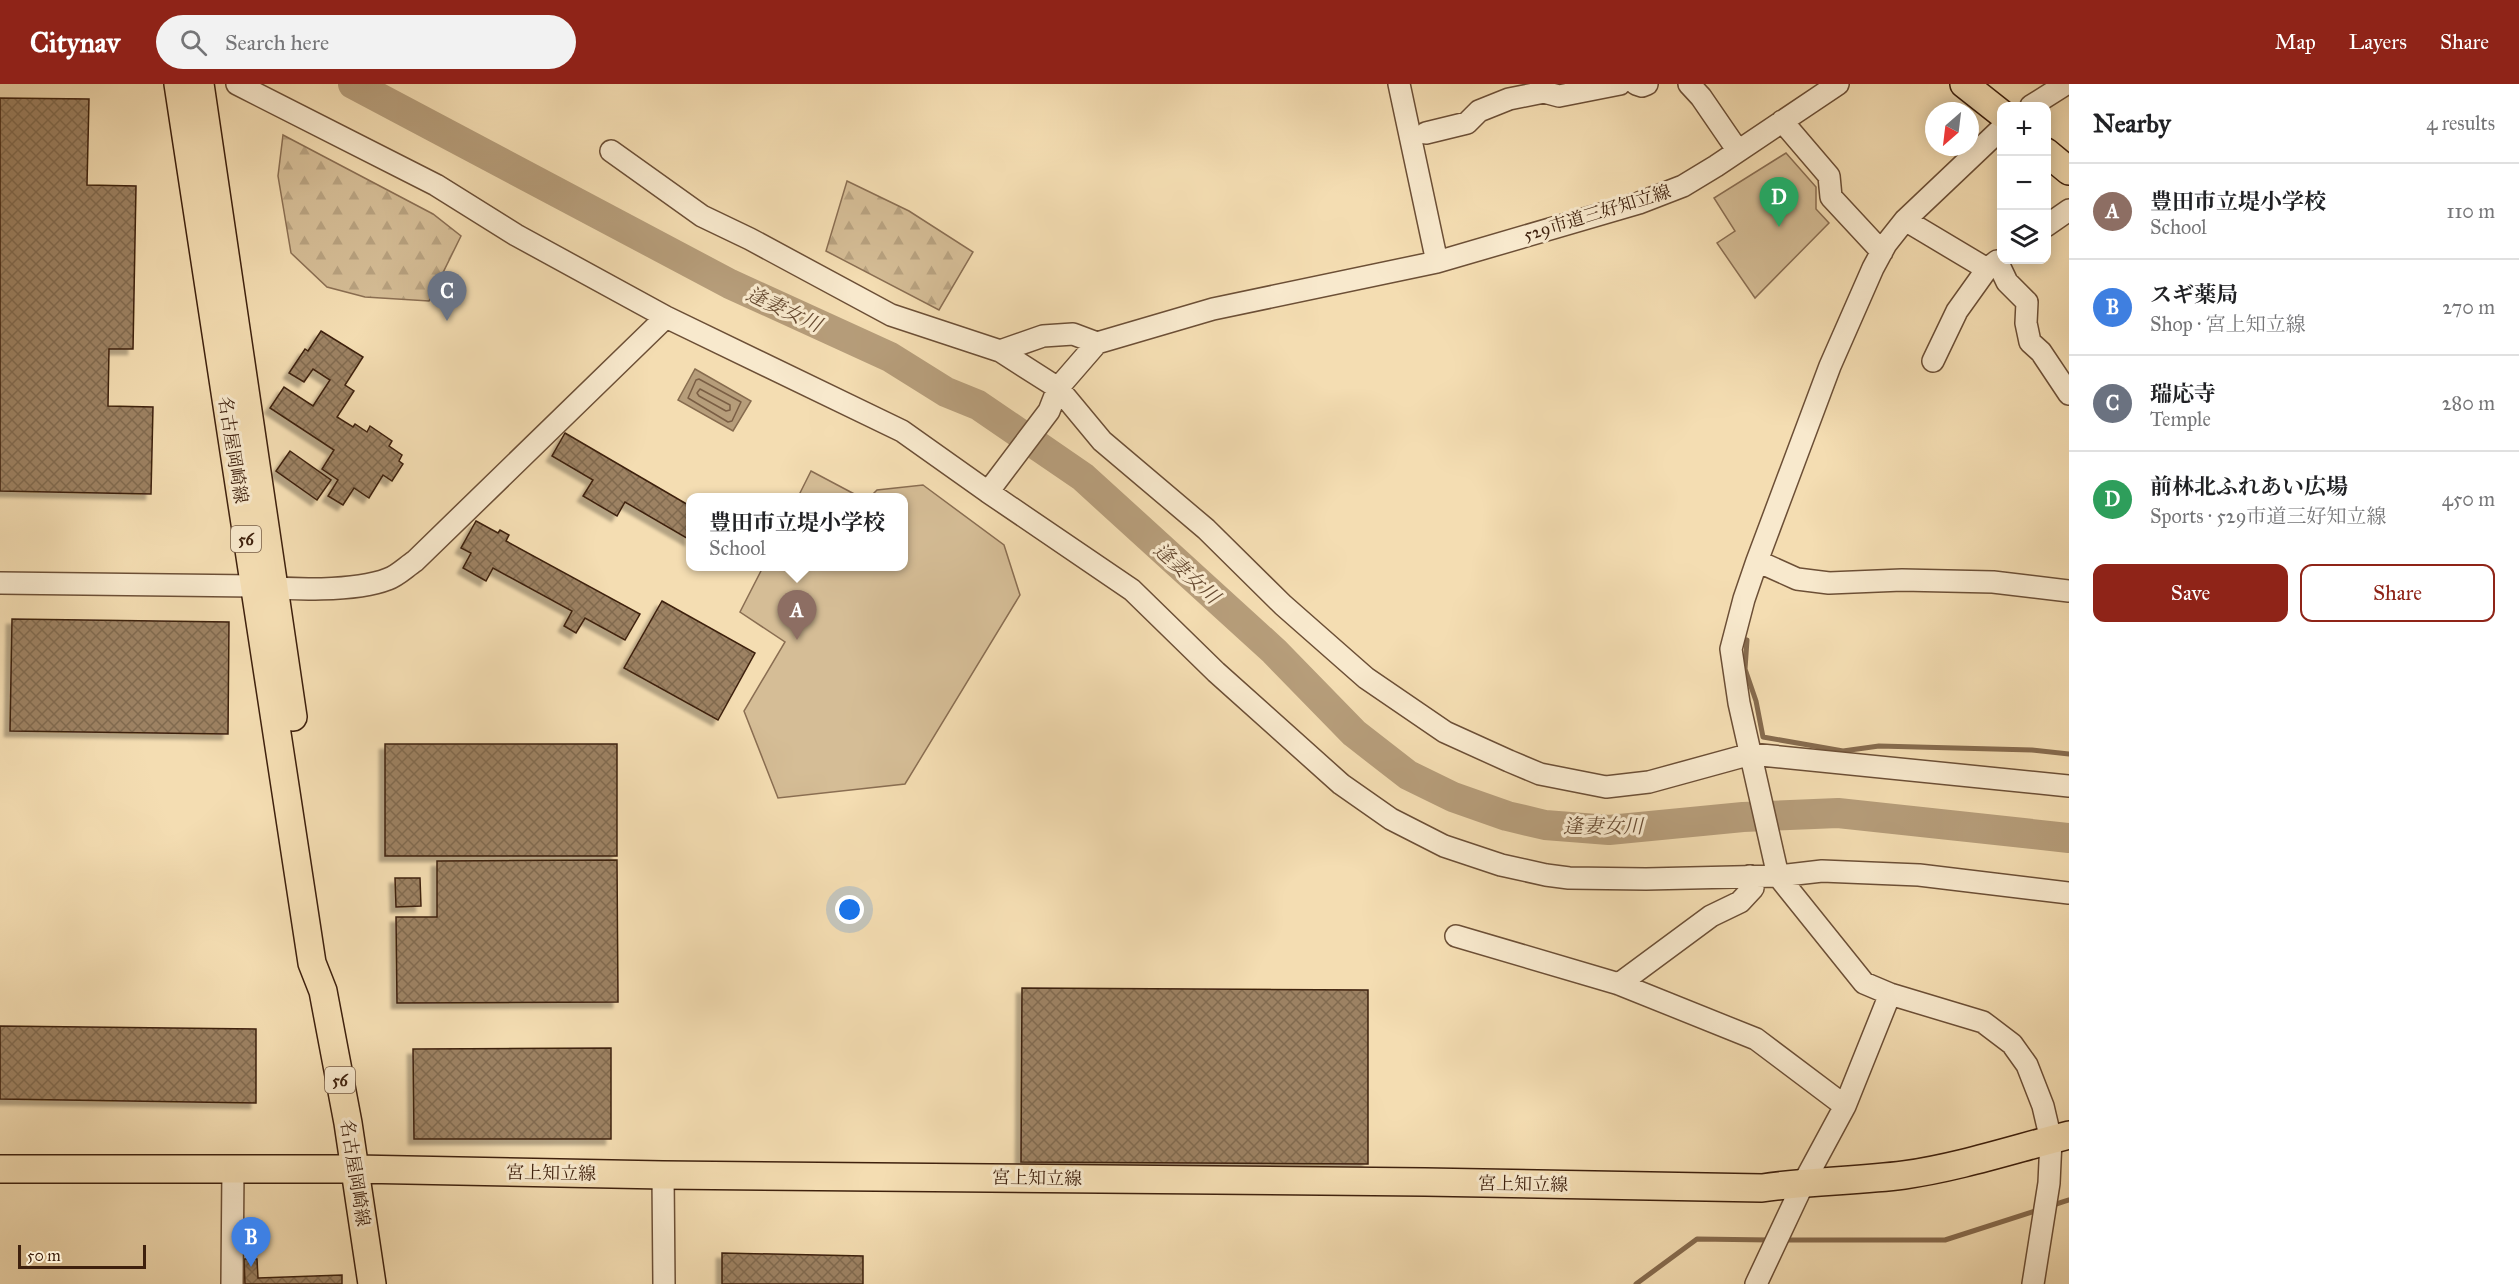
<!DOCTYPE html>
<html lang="en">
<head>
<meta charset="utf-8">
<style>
	body { margin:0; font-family:"IM FELL Great Primer","Noto Serif JP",serif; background:#f2f2f2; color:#202124 }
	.controls { position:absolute; right:18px; top:18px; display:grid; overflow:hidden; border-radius:12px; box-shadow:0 3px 15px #0003 }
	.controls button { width:54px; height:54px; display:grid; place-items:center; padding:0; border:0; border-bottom:2px solid #e0e0e0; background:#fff; color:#202124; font:30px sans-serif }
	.compass { position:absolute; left:1925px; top:18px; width:54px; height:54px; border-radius:50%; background:#fff; box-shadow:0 3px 15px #0003; rotate:208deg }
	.scale { position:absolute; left:18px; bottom:15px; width:128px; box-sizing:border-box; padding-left:6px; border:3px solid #3e200d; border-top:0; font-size:16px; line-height:21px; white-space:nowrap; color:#3e200d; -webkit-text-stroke:4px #f8e9cd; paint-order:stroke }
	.you { position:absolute; left:850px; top:826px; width:21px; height:21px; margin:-15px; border:4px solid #fff; border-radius:50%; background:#1a73e8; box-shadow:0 0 0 9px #1a73e833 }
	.badge { display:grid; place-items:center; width:39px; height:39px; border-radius:50%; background:#8f2418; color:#fff; font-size:20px; font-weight:700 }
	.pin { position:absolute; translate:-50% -50px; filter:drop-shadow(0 2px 3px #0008) }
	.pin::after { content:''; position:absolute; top:32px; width:21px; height:18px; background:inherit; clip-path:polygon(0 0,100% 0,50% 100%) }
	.popup { position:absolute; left:686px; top:409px; width:222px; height:78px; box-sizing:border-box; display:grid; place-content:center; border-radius:12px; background:#fff; filter:drop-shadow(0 2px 4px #0005); font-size:20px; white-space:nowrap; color:#757577 }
	.popup b { font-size:22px; color:#202124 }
	.popup::after { content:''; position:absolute; left:50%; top:100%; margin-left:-12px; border:12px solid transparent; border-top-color:#fff }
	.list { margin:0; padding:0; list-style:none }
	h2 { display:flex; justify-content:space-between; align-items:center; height:78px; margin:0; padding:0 24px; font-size:26px }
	h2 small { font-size:20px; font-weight:400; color:#757577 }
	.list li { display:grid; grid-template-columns:39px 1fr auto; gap:18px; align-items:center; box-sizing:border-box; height:96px; padding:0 24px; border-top:2px solid #e0e0e0 }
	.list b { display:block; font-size:22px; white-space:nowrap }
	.list p { margin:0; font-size:20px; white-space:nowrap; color:#757577 }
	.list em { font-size:20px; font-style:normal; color:#757577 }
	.actions { display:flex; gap:12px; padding:18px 24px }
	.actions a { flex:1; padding:14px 0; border:2px solid #8f2418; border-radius:12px; text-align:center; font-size:21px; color:#8f2418 }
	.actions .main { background:#8f2418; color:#fff }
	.icon { flex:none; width:33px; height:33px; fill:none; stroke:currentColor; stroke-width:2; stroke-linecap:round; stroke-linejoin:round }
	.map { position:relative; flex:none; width:2069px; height:1200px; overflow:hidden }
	header { display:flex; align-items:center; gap:36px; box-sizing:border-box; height:84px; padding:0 30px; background:#8f2418; color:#fff }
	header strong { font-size:28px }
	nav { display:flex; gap:33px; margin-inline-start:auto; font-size:21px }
	.search { width:420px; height:54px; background:#f2f2f2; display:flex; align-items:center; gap:15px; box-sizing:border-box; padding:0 21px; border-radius:33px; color:#757577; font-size:22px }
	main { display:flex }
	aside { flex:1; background:#fff }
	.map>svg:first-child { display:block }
	.forest { fill:url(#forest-firs); stroke:#8a6e52; stroke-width:1.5 }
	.pitch { fill:#d5bd96; stroke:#8a6e52; stroke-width:1.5 }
	.water { fill:#b69d7a; stroke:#866b4e; stroke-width:1.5 }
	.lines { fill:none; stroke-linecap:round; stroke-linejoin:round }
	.shore { stroke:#7a5e44; stroke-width:1.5 }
	.stream { stroke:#866b4e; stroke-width:5 }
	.river { stroke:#b69d7a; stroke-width:30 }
	.building { fill:url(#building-cross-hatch); stroke:#3e200d; stroke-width:1.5; filter:url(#shadow) }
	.minor-casing { stroke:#6c4f36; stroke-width:24 }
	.major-casing { stroke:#3e200d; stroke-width:30 }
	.minor { stroke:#f8e9cd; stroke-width:21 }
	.major { stroke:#f4ddb2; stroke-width:27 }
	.labels { text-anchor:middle; stroke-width:6; stroke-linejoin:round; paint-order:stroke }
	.shield { fill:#f8e9cd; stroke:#765c47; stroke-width:1.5 }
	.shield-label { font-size:16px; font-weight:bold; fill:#3e200d }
	.street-label { font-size:18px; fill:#3e200d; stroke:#f8e9cd }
	.water-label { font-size:20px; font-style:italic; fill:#684c33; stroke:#f8e9cd }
</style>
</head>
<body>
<header>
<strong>Citynav</strong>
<div class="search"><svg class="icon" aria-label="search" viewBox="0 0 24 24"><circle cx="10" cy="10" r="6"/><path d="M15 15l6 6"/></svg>Search here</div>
<nav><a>Map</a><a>Layers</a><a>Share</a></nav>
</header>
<main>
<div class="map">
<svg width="2069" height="1200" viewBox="0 0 2069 1200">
	<defs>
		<pattern id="forest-firs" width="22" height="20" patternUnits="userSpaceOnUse" patternTransform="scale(1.5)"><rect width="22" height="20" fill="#d5bd96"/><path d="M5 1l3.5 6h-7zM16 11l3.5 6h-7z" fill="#b8a280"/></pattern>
		<pattern id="building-cross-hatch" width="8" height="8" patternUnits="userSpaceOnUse" patternTransform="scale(1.5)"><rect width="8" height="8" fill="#9d8263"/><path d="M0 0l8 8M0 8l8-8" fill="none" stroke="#816a50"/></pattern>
		<filter id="shadow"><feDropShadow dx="-5.5" dy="5.5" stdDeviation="1.5" flood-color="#0004"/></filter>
	</defs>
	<rect width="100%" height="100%" fill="#f4ddb2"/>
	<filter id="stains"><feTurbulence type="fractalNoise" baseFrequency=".00333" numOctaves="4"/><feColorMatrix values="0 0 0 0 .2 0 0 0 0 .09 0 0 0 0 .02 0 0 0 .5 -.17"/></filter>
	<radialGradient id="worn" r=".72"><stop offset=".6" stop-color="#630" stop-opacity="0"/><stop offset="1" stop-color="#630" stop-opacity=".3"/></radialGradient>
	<!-- forest -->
	<path class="forest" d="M283 51 433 130 461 152 429 217 365 213 327 203 291 169 278 92Z
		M847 97 909 127 973 168 939 226 826 167Z"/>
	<!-- pitch -->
	<path class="pitch" d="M1786 69 1816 103V125L1829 139 1755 214 1717 159 1735 147 1714 114Z
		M811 387 860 413H798Z
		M923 401 1004 461 1020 511 905 700 778 714 744 627 785 558 740 528 763 483 904 482V414L870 413 877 406Z"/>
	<!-- water -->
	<path class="water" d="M695 285 751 317 733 347 678 316Z"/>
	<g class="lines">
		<!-- shore -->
		<path class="shore" d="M699 295 741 318 732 337 728 338 688 314 696 296Z
			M700 305 730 321V326L726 327 699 312 697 309Z"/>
		<!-- stream -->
		<path class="stream" d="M1738 555 1747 556 1745 585 1756 617 1763 653 1843 667 1879 662 2032 666 2069 670
			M2050 1122 2069 1116
			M1782 1156H1945L2041 1125
			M1636 1200 1697 1155 1770 1156"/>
		<!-- river -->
		<path class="river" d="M353 0 730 200 890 273 946 308 978 321 1083 393 1274 567 1354 649 1408 691 1453 713 1507 732 1545 741 1609 746 1743 733 1838 729 2069 754"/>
	</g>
	<!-- building -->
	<path class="building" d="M0 14 89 15 87 101 136 102 133 265H109L108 322 153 323 151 410 0 407Z
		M321 247 363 273 345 301 354 307 337 333 353 343 355 340 367 348 370 342 392 357 389 362 402 371 399 377 403 380 392 397 383 391 369 414 354 404 343 421 328 412 338 396 322 385 334 366 270 324 284 303 313 322 330 296 313 285 304 298 289 289 305 265 308 267Z
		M565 349 690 422V456L625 418 617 432 583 412 593 396 552 372Z
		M290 367 331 396 317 416 276 387Z
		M476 437 498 449 500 446 509 451 506 457 640 530 625 556 585 534 576 549 564 542 572 527 493 484 486 497 463 484 471 469 461 464Z
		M662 517 755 569 718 636 624 584Z
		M12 535 229 538 228 650 10 647Z
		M385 660H617V772H385Z
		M617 776 618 918 397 919 396 833H437V777Z
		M395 794H420L421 822 396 823Z
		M1022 904 1368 906V1080L1021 1078Z
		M0 942 256 945V1019L0 1015Z
		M611 964V1055H414L413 965Z
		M722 1169 863 1172V1200H722Z
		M244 1175H257L258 1194 342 1191V1200H245Z"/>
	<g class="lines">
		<defs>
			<path id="minor" d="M237 0 436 101 516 151 666 233 902 347 988 408 1049 327 1058 304 1097 259 1213 225 1437 178 1639 119 1683 102 1716 82 1838 0
				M1399 0 1437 178
				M1636 0 1642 2 1647 0
				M1689 0 1701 13 1738 67
				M2031 22 2066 0
				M1782 37 1829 92 1831 113 1882 168
				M2002 44 1905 136 1886 160 1873 184 1830 282 1757 477 1744 515 1731 565 1739 619 1778 792 1864 899 1890 910 1983 938 2012 960 2027 981 2043 1022 2051 1056 2049 1099 2033 1200
				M1426 49 1467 39 1479 27 1509 15 1544 8 1559 12 1620 0
				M611 67 702 132 750 155 891 231 1000 267 1058 304 1102 357 1206 445 1283 521 1366 594 1445 648 1509 677 1540 690 1606 703 1649 698 1751 670 2069 702
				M1905 136 1987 185 1997 177 2007 198 2027 218 2026 239 2030 258 2041 268 2069 310
				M2046 142 2069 126
				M1000 267 1043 252 1073 250 1097 259
				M1933 277 1957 227 1987 185
				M988 408 1132 506 1216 588 1341 700 1391 735 1444 762 1501 781 1546 791 1569 794 1646 795 1778 792 1822 787 1919 791 2069 809
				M1757 477 1797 495 1829 499 1902 496 1993 498 2069 507
				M0 499 254 502C289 506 355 508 388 495 397 492 406 483 415 477L666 233
				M1456 852 1619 900 1756 955 1845 1022
				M1619 900 1711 832 1740 818 1753 804 1750 792
				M663 1091 664 1200
				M232 1200 233 1085
				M1756 1200 1804 1098 1845 1022 1890 910"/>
			<path id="major" d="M178 0 312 879 323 907 348 1039 372 1200
				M200 0 293 633
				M1964 0 2002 30
				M2046 68 2069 87
				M0 1085H356L663 1091 1425 1098 1762 1104C1809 1097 1857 1097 1904 1091 1960 1083 2014 1065 2069 1051"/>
		</defs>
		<!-- minor casing -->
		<use href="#minor" class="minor-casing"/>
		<!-- major casing -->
		<use href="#major" class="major-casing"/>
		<!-- minor -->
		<use href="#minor" class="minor"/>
		<!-- major -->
		<use href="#major" class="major"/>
	</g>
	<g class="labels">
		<!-- shield labels -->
		<g class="shield">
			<rect x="231" y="442" width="30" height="26" rx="4.5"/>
			<rect x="325" y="983" width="30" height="26" rx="4.5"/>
		</g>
		<g class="shield-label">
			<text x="246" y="461">56</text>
			<text x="340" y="1002">56</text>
		</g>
		<!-- street labels -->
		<g class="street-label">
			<text transform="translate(1597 129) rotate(-17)" y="6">529市道三好知立線</text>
			<text transform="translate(233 366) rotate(81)" y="6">名古屋岡崎線</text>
			<text transform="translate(355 1089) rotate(81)" y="6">名古屋岡崎線</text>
			<text transform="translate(551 1089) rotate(1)" y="6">宮上知立線</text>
			<text transform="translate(1037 1094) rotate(1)" y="6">宮上知立線</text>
			<text transform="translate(1523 1100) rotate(1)" y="6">宮上知立線</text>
		</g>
		<!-- water labels -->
		<g class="water-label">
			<text transform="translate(784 225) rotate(25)" y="7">逢妻女川</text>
			<text transform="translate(1187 489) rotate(42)" y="7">逢妻女川</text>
			<text x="1603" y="749">逢妻女川</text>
		</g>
	</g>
	<rect width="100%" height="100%" filter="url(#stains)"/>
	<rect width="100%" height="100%" fill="url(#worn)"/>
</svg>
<div class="controls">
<button>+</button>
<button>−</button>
<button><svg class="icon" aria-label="layers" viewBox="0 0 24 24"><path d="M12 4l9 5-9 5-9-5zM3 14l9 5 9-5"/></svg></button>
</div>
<svg class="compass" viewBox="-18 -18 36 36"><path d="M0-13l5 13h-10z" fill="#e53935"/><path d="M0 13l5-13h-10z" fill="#757577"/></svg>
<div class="scale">50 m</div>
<div class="you"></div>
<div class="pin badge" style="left:797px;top:556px;background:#8d6e63">A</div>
<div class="popup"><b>豊田市立堤小学校</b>School</div>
<div class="pin badge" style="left:251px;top:1183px;background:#3f7fe0">B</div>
<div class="pin badge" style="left:447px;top:237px;background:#6b7280">C</div>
<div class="pin badge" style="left:1779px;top:143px;background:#2e9e5b">D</div>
</div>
<aside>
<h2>Nearby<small>4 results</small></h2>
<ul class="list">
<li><span class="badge" style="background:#8d6e63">A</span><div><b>豊田市立堤小学校</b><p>School</p></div><em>110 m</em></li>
<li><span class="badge" style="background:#3f7fe0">B</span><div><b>スギ薬局</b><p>Shop · 宮上知立線</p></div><em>270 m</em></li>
<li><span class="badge" style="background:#6b7280">C</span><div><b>瑞応寺</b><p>Temple</p></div><em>280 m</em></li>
<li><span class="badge" style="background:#2e9e5b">D</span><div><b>前林北ふれあい広場</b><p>Sports · 529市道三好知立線</p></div><em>450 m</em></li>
</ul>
<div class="actions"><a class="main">Save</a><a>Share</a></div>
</aside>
</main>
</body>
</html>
